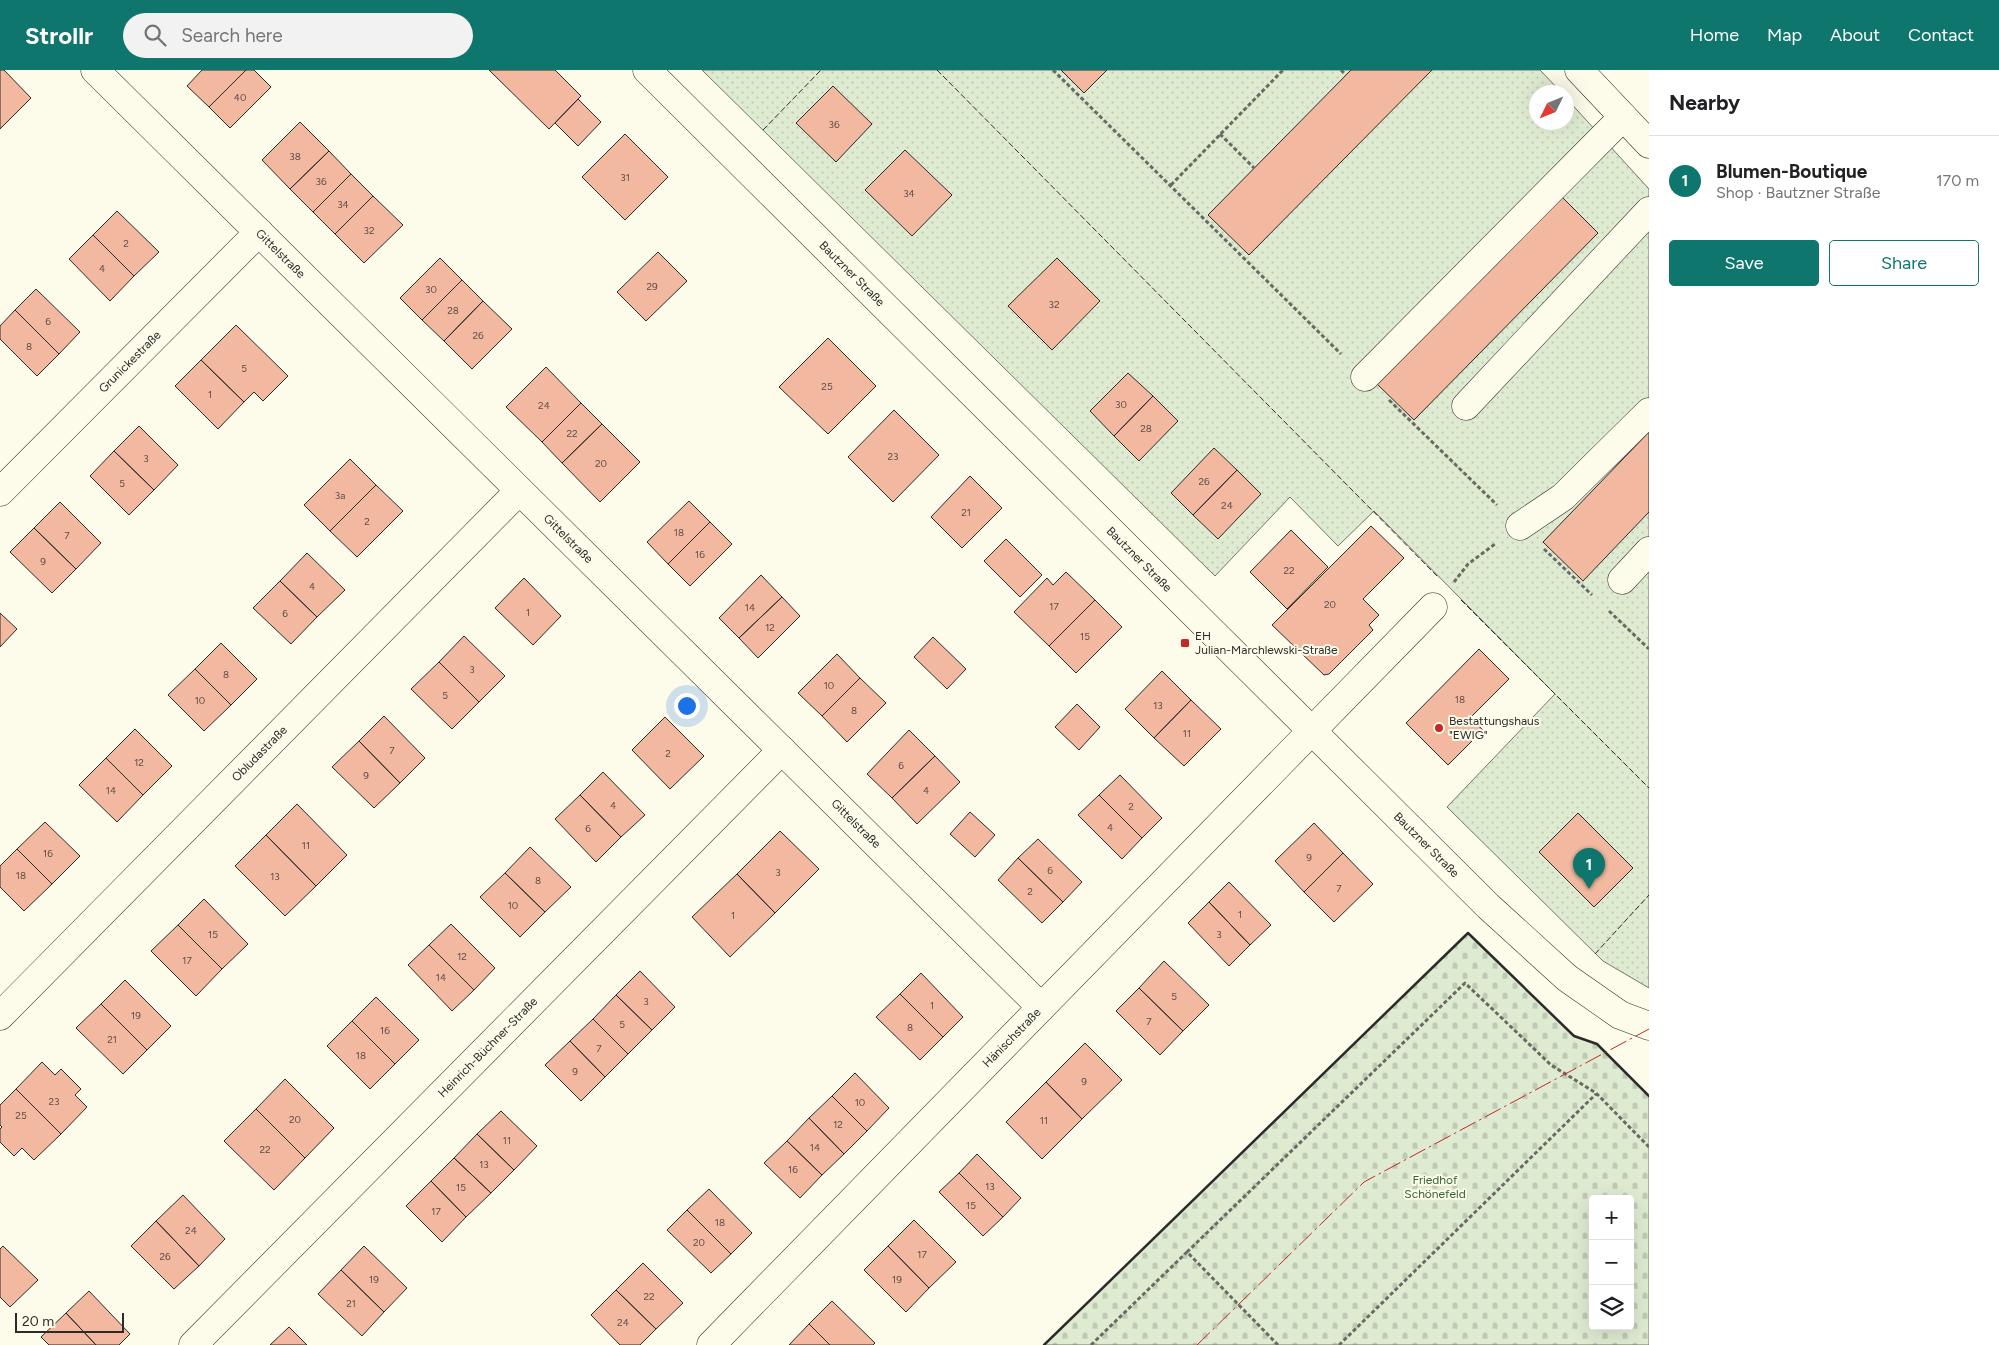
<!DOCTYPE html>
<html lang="en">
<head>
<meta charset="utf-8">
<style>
	body { margin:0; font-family:Figtree,sans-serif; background:#f2f2f2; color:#202124 }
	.controls { position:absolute; right:15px; bottom:15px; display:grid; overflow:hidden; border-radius:5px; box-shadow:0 5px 20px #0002 }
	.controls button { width:45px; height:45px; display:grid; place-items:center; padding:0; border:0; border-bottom:1px solid #e0e0e0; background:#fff; color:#202124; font:25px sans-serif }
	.compass { position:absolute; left:1529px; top:15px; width:45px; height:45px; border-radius:50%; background:#fff; box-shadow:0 5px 20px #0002; rotate:227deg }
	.scale { position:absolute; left:15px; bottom:12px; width:109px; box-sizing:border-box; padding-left:5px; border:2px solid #2b2b2b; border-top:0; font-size:14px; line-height:18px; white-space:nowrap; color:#2b2b2b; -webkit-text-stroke:4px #fdfbea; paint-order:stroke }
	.you { position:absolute; left:686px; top:635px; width:18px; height:18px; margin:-12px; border:4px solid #fff; border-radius:50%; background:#1a73e8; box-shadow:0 0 0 8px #1a73e833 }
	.badge { display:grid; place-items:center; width:32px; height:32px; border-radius:50%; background:#0f766e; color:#fff; font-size:16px; font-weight:700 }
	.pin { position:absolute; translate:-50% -41px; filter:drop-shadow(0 1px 2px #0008) }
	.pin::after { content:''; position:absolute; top:26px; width:18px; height:15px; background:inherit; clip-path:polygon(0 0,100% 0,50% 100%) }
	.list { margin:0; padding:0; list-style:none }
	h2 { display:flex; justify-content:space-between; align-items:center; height:65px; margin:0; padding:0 20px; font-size:21px }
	h2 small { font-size:16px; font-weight:400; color:#757577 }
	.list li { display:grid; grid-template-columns:32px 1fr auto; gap:15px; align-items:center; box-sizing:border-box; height:90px; padding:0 20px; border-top:1px solid #e0e0e0 }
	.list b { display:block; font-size:19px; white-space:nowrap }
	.list p { margin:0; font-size:16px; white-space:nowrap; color:#757577 }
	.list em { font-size:16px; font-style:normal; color:#757577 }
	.actions { display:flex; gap:10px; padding:15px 20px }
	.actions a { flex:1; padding:11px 0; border:1px solid #0f766e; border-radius:5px; text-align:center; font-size:18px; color:#0f766e }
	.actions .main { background:#0f766e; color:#fff }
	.icon { flex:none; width:28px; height:28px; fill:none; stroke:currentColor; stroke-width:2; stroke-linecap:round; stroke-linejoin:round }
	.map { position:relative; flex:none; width:1649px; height:1275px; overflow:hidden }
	header { display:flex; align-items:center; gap:30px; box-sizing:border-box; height:70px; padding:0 25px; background:#0f766e; color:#fff }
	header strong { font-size:24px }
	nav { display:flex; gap:28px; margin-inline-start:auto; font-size:18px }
	.search { width:350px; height:45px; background:#f2f2f2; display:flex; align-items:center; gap:12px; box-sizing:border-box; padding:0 18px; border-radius:28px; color:#757577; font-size:19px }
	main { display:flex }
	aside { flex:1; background:#fff }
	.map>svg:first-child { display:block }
	.grass { fill:url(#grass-dots); stroke:#74746e }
	.cemetery { fill:url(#cemetery-stones); stroke:#74746e; fill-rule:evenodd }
	.building { fill:#f2b8a0; stroke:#2b2b2b }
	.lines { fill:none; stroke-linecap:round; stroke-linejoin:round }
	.minor-casing { stroke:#2b2b2b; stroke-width:29 }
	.path { stroke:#6a6964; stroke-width:3; stroke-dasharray:4 2.5; stroke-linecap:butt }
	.minor { stroke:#fdfbea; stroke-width:28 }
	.fence { stroke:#2b2b2b; stroke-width:1; stroke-dasharray:6 2.5; stroke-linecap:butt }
	.wall { stroke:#2b2b2b; stroke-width:2.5 }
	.power { stroke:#c62828; stroke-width:1; stroke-dasharray:18 4 2.5 4; stroke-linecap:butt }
	.poi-dot { fill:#c62828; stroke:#fdfbea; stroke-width:2 }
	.labels { text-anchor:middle; stroke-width:4; stroke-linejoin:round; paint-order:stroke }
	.number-label { font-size:10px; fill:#5d4e48 }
	.street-label { font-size:12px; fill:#2b2b2b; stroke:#fdfbea }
	.poi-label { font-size:12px; fill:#2b2b2b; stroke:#fdfbea; text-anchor:start }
	.park-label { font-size:12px; fill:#34623c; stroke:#fdfbea }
</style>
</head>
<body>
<header>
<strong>Strollr</strong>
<div class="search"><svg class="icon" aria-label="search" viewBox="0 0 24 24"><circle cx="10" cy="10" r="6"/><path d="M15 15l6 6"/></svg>Search here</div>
<nav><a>Home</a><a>Map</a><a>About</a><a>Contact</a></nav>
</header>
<main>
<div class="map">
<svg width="1649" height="1275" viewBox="0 0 1649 1275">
	<defs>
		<pattern id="grass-dots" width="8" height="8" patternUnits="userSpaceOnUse" patternTransform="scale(1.25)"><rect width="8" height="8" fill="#deebd1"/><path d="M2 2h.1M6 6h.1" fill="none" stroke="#bfcab4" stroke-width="1.8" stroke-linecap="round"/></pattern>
		<pattern id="cemetery-stones" width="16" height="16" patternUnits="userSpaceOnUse" patternTransform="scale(1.25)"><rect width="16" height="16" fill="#deebd1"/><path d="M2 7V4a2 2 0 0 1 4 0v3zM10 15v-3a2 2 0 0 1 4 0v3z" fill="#bfcab4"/></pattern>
	</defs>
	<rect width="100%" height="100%" fill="#fdfbea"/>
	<!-- grass -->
	<path class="grass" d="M702 0H1540L1561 22H1536V52H1566L1567 29 1649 119V918L1603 891 1447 737 1555 624 1374 441 1338 476 1290 427 1215 506Z"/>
	<!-- cemetery -->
	<path class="cemetery" d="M1468 863 1574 966 1597 974 1649 1026V1275H1044ZM1593 1129H1630V1256H1593Z"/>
	<!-- building -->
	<path class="building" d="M0 0H4L31 28 0 59Z
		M202 0H246L209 37 187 16Z
		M246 0H254L271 17 230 58 209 37Z
		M489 0H555L581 26 549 59Z
		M1061 0H1107L1084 23Z
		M1351 0H1432L1249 185 1208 145Z
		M833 16 872 54 836 92 796 53Z
		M578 29 601 52 578 76 555 53Z
		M300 52 329 81 290 119 262 90Z
		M625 64 668 107 625 150 582 107Z
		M905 80 952 125 912 166 865 120Z
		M329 81 351 104 313 142 290 119Z
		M351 104 373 126 335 164 313 142Z
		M1559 124 1598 163 1414 350 1375 312Z
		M373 126 403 155 364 193 335 164Z
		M117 141 159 182 134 206 93 165Z
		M93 165 134 206 110 231 69 189Z
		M658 182 687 211 646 251 617 222Z
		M440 188 462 210 422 250 400 228Z
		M1057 188 1100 231 1052 280 1008 236Z
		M462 210 483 231 444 271 422 250Z
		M36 219 80 262 59 284 15 240Z
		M483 231 512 259 472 299 444 271Z
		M15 240 59 284 37 306 0 269V256Z
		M236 255 288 306 263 331 254 322 244 332 201 290Z
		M828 268 876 316 828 364 779 317Z
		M201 290 244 332 218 359 175 316Z
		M546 297 581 333 542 372 506 337Z
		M1128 303 1153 326 1114 366 1090 341Z
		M1153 326 1178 351 1139 391 1114 366Z
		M581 333 602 354 562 393 542 372Z
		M894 340 939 385 893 432 848 387Z
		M602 354 640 392 600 432 562 393Z
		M139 356 178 395 154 420 114 381Z
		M1649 362V442L1583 511 1543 472Z
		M1214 378 1237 400 1193 445 1171 423Z
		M114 381 154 420 129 445 90 406Z
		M350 389 376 415 330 461 304 435Z
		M1237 400 1261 424 1218 469 1193 445Z
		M970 406 1002 438 962 478 931 447Z
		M376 415 403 441 357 487 330 461Z
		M689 431 710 452 668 494 647 472Z
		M60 432 101 473 76 499 34 458Z
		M710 452 732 474 690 516 668 494Z
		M1371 456 1404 488 1363 529 1379 545 1369 555 1373 560 1329 604 1324 605 1272 555Z
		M34 458 76 499 52 523 10 482Z
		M1291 460 1328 497 1287 539 1250 502Z
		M1006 469 1042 505 1020 527 984 491Z
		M307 483 345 520 317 547 280 511Z
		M1066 502 1095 530 1049 576 1014 542 1047 508 1053 515Z
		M761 505 782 527 739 568 719 548Z
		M524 508 561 546 533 575 495 538Z
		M280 511 317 547 291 574 253 538Z
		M782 527 800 546 758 588 739 568Z
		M1095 530 1122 557 1076 603 1049 576Z
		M0 543 17 559 0 577Z
		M464 566 505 606 479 632 439 592Z
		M933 567 966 599 947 619 914 587Z
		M221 573 257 609 231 635 195 599Z
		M1479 579 1509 609 1470 648 1483 660 1448 695 1406 653Z
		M837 584 860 608 822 646 798 623Z
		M439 592 479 632 452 659 411 619Z
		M195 599 231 635 204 661 168 625Z
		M1162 601 1191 630 1154 668 1125 639Z
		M860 608 886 633 847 672 822 646Z
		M1191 630 1221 659 1184 696 1154 668Z
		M1077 634 1100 657 1079 680 1055 657Z
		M384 646 425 688 400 713 359 671Z
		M665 647 704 686 670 719 632 680Z
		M135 659 172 696 143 725 106 688Z
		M909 660 935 686 892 728 867 704Z
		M359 671 400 713 374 738 332 697Z
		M935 686 960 712 917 754 892 728Z
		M106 688 143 725 117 752 79 715Z
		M603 702 645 745 621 767 580 725Z
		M1120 705 1162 748 1142 768 1099 725Z
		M580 725 621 767 596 792 555 749Z
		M1099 725 1142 768 1122 789 1078 745Z
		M297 734 347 785 316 816 266 765Z
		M970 742 995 765 975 787 950 764Z
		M1578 743 1633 798 1594 837 1539 782Z
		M45 752 80 786 52 814 17 779Z
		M1314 753 1343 783 1304 822 1275 791Z
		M780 761 819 799 775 843 737 804Z
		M266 765 316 816 285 846 235 796Z
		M1038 769 1082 812 1063 832 1018 788Z
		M530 777 571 817 545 842 505 803Z
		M17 779 52 814 24 841 0 817V796Z
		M1343 783 1373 814 1334 852 1304 822Z
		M1018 788 1063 832 1042 853 998 810Z
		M505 803 545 842 520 867 480 827Z
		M737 804 775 843 730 887 692 847Z
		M1229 812 1271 855 1250 875 1209 832Z
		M204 829 248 874 222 899 178 855Z
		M1209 832 1250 875 1229 896 1188 853Z
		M451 854 495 898 474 920 429 875Z
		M178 855 222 899 196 926 151 881Z
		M429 875 474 920 452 941 408 895Z
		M1164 891 1209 935 1183 961 1139 918Z
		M640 901 675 937 652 960 616 925Z
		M921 903 963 947 943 967 900 924Z
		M125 910 171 956 147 980 101 934Z
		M1139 918 1183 961 1160 985 1116 941Z
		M900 924 943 967 920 990 876 947Z
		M616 925 652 960 628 984 593 949Z
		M376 927 419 970 395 994 352 951Z
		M101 934 147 980 123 1004 76 958Z
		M593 949 628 984 605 1007 570 971Z
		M352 951 395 994 370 1019 327 976Z
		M570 971 605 1007 581 1031 545 995Z
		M1085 973 1122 1010 1082 1049 1046 1012Z
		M42 992 55 1005 61 999 81 1019 75 1025 87 1037 61 1064 16 1019Z
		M855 1003 889 1038 867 1061 832 1026Z
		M285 1009 334 1058 305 1088 256 1039Z
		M1046 1012 1082 1049 1042 1089 1006 1052Z
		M16 1019 61 1064 34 1090 22 1078 14 1086 0 1072V1059L2 1057 0 1055V1035Z
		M832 1026 867 1061 844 1084 809 1048Z
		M256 1039 305 1088 274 1120 224 1071Z
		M501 1041 537 1076 514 1100 477 1064Z
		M809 1048 844 1084 822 1105 787 1071Z
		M477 1064 514 1100 491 1123 454 1088Z
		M787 1071 822 1105 800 1128 764 1093Z
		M977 1084 1021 1128 1003 1147 959 1103Z
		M454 1088 491 1123 466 1147 431 1111Z
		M959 1103 1003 1147 983 1166 939 1122Z
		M431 1111 466 1147 442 1172 406 1136Z
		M709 1119 752 1163 731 1184 687 1140Z
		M183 1125 225 1169 199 1196 156 1151Z
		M687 1140 731 1184 711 1203 667 1160Z
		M914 1150 956 1192 929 1218 888 1176Z
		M156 1151 199 1196 174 1219 131 1176Z
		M3 1176 38 1210 10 1237 0 1227V1179Z
		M364 1176 407 1218 384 1242 341 1200Z
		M888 1176 929 1218 906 1242 864 1200Z
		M643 1193 683 1233 656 1259 616 1220Z
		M341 1200 384 1242 362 1266 318 1224Z
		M616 1220 656 1259 640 1275H620L591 1245Z
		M89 1221 130 1264 119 1275H96L66 1243Z
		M832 1231 875 1273 873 1275H830L809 1254Z
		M66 1243 96 1275H49L41 1267Z
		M809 1254 830 1275H789Z
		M289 1257 307 1275H270Z"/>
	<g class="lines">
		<defs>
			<g id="minor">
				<path id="s1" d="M95 0 1041 937"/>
				<path id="s2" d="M647 0 1488 836 1567 908 1620 945 1649 956"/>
				<path d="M1579 0 1649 74"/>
				<path d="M1365 307 1623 47"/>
				<path d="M1466 336 1649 141"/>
				<path id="s3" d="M0 422 259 162"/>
				<path d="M1520 456 1563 427 1649 342"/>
				<path d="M1622 510 1649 481"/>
				<path id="s4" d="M0 946 519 421"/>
				<path id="s5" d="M193 1275 782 680"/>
				<path id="s6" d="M711 1275 1433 537"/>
			</g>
		</defs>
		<!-- minor casing -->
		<use href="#minor" class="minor-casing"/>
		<!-- path -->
		<path class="path" d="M1053 0 1341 284
			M1341 0 1346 5
			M1220 64 1254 98
			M1171 115 1283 0
			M1389 330 1497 435
			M1544 479 1592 525
			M1454 512 1468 494 1495 474
			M1609 541 1649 579
			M1091 1275 1187 1182
			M1278 1275 1187 1182 1465 913 1551 995 1596 1023 1649 1077
			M1339 1275 1596 1024"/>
		<!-- minor -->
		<use href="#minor" class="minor"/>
		<!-- fence -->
		<path class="fence" d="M937 0 1439 508
			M763 60 821 0
			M1461 530 1649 718
			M1595 884 1649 825"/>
		<!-- wall -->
		<path class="wall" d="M1044 1275 1468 863 1574 966 1597 974 1649 1026"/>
		<!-- power -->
		<path class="power" d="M1197 1275 1364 1112 1649 959"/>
	</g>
	<!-- markers -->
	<g class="poi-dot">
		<rect x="1180" y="568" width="10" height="10" rx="2.5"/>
		<circle cx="1439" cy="658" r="5"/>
	</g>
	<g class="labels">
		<!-- number labels -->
		<g class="number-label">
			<text x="240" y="31">40</text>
			<text x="834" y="58">36</text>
			<text x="295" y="90">38</text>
			<text x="625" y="111">31</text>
			<text x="321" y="115">36</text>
			<text x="909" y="127">34</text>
			<text x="343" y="138">34</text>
			<text x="369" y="164">32</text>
			<text x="126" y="177">2</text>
			<text x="102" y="202">4</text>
			<text x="652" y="220">29</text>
			<text x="431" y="223">30</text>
			<text x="1054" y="238">32</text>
			<text x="453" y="244">28</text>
			<text x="48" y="255">6</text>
			<text x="478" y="269">26</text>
			<text x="29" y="280">8</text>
			<text x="244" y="302">5</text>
			<text x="827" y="320">25</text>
			<text x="210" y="328">1</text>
			<text x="1121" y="338">30</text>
			<text x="544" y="339">24</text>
			<text x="1146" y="362">28</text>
			<text x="572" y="367">22</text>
			<text x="893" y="390">23</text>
			<text x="146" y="392">3</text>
			<text x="601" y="397">20</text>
			<text x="1204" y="415">26</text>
			<text x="122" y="417">5</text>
			<text x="340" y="429">3a</text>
			<text x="1227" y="439">24</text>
			<text x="966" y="446">21</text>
			<text x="367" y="455">2</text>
			<text x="679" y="466">18</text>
			<text x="67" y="469">7</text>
			<text x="700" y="488">16</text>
			<text x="43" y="495">9</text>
			<text x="1289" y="504">22</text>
			<text x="312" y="520">4</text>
			<text x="1330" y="538">20</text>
			<text x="1054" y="540">17</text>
			<text x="750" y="541">14</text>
			<text x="528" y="546">1</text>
			<text x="285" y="547">6</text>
			<text x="770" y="561">12</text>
			<text x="1085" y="570">15</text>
			<text x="472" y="603">3</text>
			<text x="226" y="608">8</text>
			<text x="829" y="619">10</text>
			<text x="445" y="629">5</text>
			<text x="1460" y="633">18</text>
			<text x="200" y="634">10</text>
			<text x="1158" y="639">13</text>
			<text x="854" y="644">8</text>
			<text x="1187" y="667">11</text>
			<text x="392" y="684">7</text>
			<text x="668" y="687">2</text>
			<text x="139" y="696">12</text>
			<text x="901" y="699">6</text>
			<text x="366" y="709">9</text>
			<text x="111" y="724">14</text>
			<text x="926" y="724">4</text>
			<text x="613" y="739">4</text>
			<text x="1131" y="740">2</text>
			<text x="1110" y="761">4</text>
			<text x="588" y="762">6</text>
			<text x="306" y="779">11</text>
			<text x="48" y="787">16</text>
			<text x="1309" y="791">9</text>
			<text x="1050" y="804">6</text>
			<text x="778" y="806">3</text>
			<text x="21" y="809">18</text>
			<text x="275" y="810">13</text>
			<text x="538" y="814">8</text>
			<text x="1339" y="822">7</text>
			<text x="1030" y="825">2</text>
			<text x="513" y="839">10</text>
			<text x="1240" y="848">1</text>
			<text x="733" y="849">1</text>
			<text x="213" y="868">15</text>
			<text x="1219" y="868">3</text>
			<text x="462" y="890">12</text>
			<text x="187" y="894">17</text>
			<text x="441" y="911">14</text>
			<text x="1174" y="930">5</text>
			<text x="646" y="935">3</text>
			<text x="932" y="939">1</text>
			<text x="136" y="949">19</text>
			<text x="1149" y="955">7</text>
			<text x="622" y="958">5</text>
			<text x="910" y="961">8</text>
			<text x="385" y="964">16</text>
			<text x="112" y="973">21</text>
			<text x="599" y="982">7</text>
			<text x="361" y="989">18</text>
			<text x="575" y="1005">9</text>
			<text x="1084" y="1015">9</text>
			<text x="54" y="1035">23</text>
			<text x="860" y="1036">10</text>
			<text x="21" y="1049">25</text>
			<text x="295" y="1053">20</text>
			<text x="1044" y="1054">11</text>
			<text x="838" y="1058">12</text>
			<text x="507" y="1074">11</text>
			<text x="815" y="1081">14</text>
			<text x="265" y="1083">22</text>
			<text x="484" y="1098">13</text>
			<text x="793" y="1103">16</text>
			<text x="990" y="1120">13</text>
			<text x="461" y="1121">15</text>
			<text x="971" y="1139">15</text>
			<text x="436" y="1145">17</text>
			<text x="720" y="1156">18</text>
			<text x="191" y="1164">24</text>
			<text x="699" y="1176">20</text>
			<text x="922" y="1188">17</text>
			<text x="165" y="1190">26</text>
			<text x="374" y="1213">19</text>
			<text x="897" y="1213">19</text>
			<text x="649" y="1230">22</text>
			<text x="351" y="1237">21</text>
			<text x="623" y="1256">24</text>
		</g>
		<!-- street labels -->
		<g class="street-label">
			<text dy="4" stroke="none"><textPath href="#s1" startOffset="261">Gittelstraße</textPath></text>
			<text dy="4" stroke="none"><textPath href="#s2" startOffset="289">Bautzner Straße</textPath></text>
			<text dy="4" stroke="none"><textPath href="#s3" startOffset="184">Grunickestraße</textPath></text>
			<text dy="4" stroke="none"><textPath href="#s1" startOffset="666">Gittelstraße</textPath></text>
			<text dy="4" stroke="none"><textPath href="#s2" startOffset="694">Bautzner Straße</textPath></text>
			<text dy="4" stroke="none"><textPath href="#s4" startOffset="369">Obludastraße</textPath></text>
			<text dy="4" stroke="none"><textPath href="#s1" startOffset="1071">Gittelstraße</textPath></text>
			<text dy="4" stroke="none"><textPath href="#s2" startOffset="1099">Bautzner Straße</textPath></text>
			<text dy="4" stroke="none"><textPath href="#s6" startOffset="430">Hänischstraße</textPath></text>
			<text dy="4" stroke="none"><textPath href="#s5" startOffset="419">Heinrich-Büchner-Straße</textPath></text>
		</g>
		<!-- poi labels -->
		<g class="poi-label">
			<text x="1195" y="570">EH<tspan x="1195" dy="14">Julian-Marchlewski-Straße</tspan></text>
			<text x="1449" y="655">Bestattungshaus<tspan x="1449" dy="14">"EWIG"</tspan></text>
		</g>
		<!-- park labels -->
		<g class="park-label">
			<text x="1435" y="1114">Friedhof<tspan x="1435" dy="14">Schönefeld</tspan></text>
		</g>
	</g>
</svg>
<div class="controls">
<button>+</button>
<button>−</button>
<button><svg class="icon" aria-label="layers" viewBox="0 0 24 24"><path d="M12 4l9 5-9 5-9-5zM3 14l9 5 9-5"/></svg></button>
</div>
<svg class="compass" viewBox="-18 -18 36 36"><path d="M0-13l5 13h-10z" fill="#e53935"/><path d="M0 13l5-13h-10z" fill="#757577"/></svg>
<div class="scale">20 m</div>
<div class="you"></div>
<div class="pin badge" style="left:1589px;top:819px">1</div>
</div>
<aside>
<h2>Nearby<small></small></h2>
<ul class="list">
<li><span class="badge">1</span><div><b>Blumen-Boutique</b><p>Shop · Bautzner Straße</p></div><em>170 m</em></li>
</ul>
<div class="actions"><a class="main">Save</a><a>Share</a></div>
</aside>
</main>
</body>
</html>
